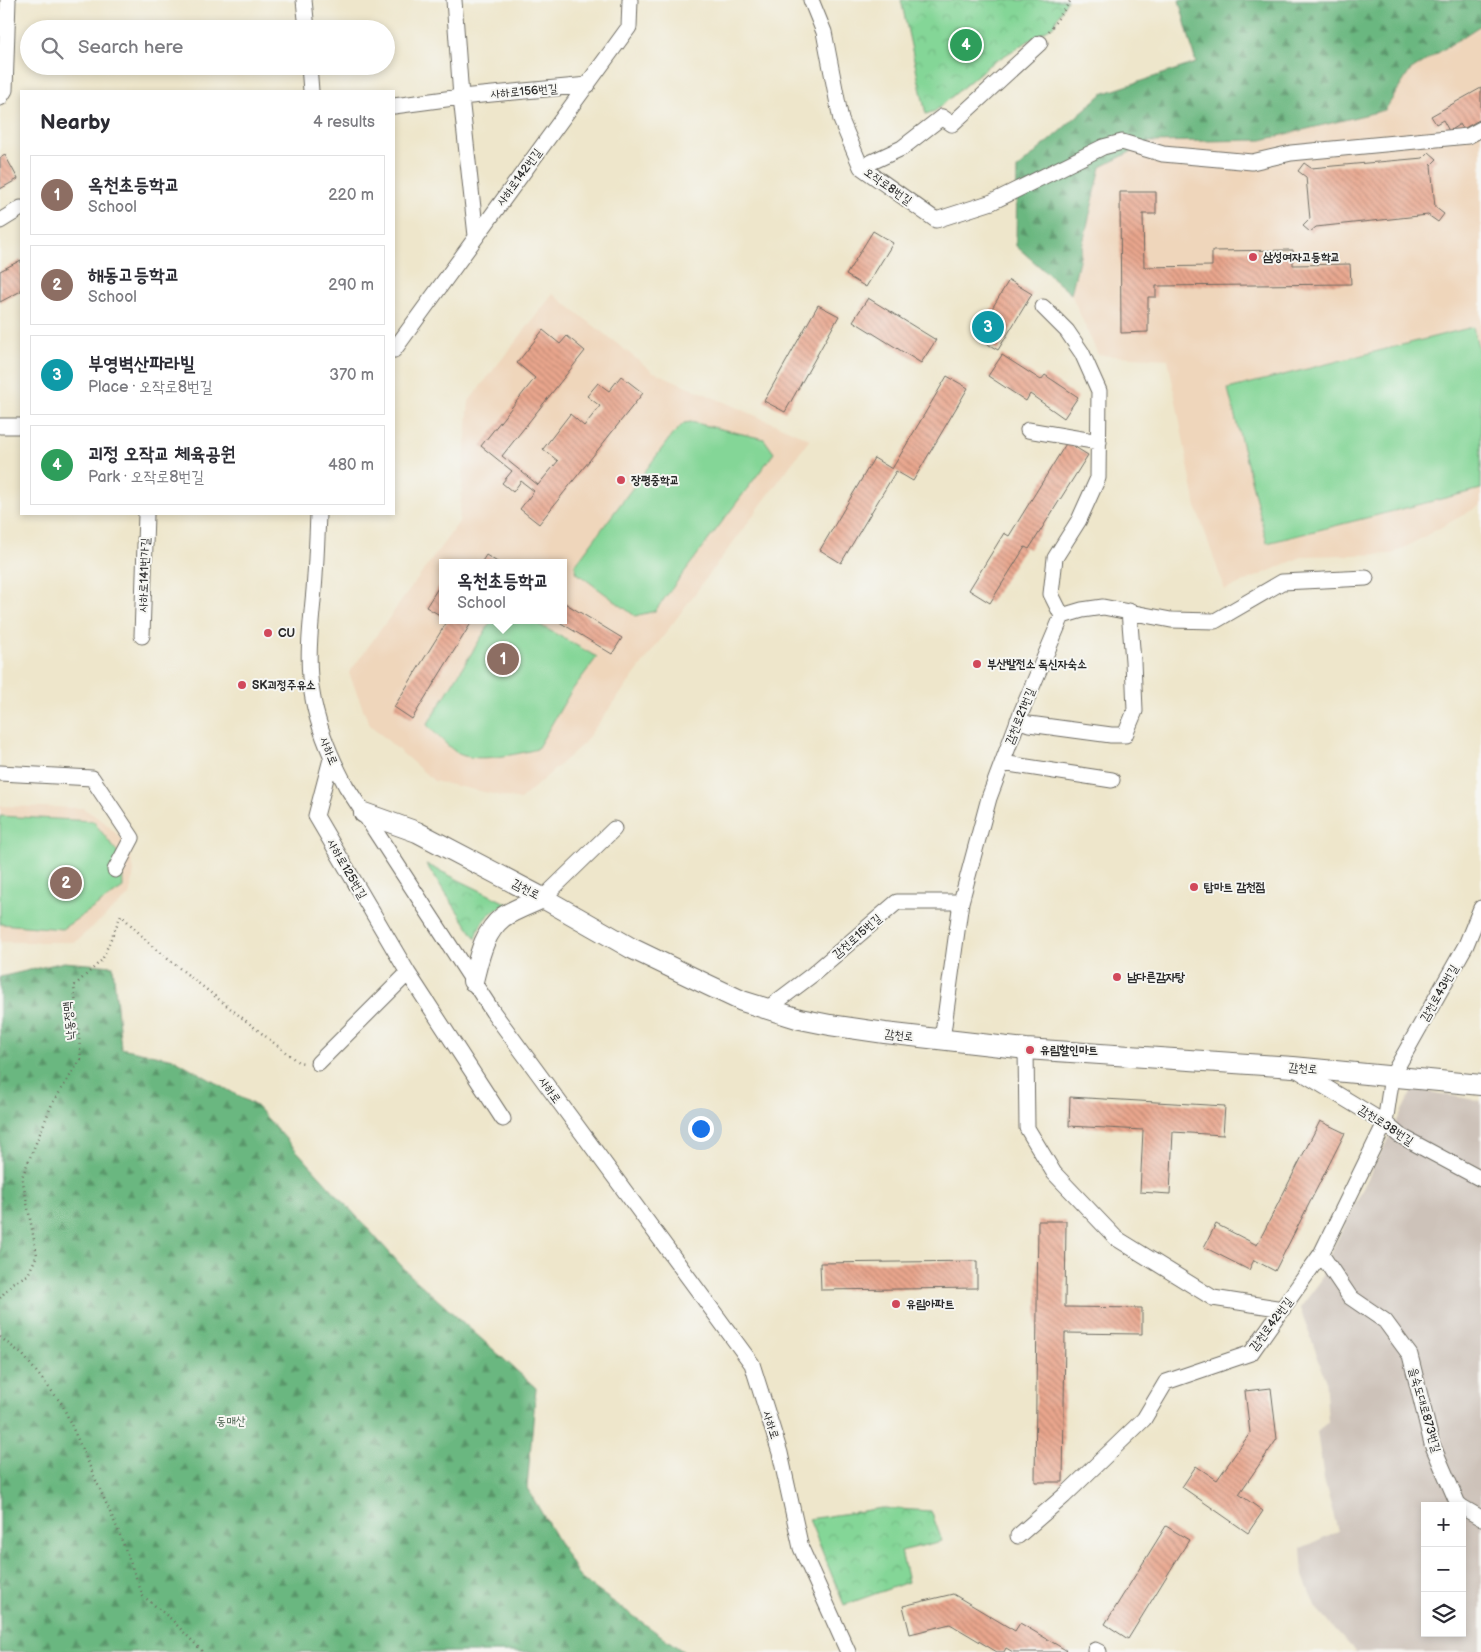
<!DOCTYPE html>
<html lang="en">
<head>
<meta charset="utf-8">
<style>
	body { margin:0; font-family:"Balsamiq Sans","Poor Story",sans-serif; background:#f2f2f3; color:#2b2b33 }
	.controls { position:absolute; right:15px; bottom:15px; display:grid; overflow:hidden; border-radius:0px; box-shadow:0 2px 8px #0003 }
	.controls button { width:45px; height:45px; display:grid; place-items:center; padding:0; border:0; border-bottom:1px solid #e1e1e2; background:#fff; color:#2b2b33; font:25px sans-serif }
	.you { position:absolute; left:700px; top:1128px; width:18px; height:18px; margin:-12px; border:4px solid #fff; border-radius:50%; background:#1a73e8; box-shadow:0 0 0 8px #1a73e833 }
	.badge { display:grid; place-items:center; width:32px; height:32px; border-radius:50%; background:#d1495b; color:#fff; font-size:16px; font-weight:700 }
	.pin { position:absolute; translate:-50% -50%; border:2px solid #fff; box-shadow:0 1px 5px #0006 }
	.popup { position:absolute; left:439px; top:559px; width:128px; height:65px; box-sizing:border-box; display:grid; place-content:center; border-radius:0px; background:#fff; filter:drop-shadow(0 1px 4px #0005); font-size:16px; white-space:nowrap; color:#7c7c81 }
	.popup b { font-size:19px; color:#2b2b33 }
	.popup::after { content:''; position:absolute; left:50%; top:100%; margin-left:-10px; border:10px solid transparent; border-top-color:#fff }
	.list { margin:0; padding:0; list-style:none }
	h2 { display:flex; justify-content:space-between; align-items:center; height:65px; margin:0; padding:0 20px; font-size:21px }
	h2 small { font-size:16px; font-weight:400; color:#7c7c81 }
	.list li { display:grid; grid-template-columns:32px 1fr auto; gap:15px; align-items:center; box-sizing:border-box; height:80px; margin:0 10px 10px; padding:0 10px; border:1px solid #e1e1e2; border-radius:0px }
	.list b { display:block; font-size:19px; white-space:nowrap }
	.list p { margin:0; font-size:16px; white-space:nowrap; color:#7c7c81 }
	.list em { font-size:16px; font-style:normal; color:#7c7c81 }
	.icon { flex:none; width:28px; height:28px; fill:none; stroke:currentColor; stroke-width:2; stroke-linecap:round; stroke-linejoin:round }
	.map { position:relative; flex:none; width:1481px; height:1652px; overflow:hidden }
	.search { position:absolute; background:#fff; box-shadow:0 2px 8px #0003; left:20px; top:20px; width:375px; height:55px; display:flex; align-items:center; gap:12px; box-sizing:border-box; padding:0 18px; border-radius:28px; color:#7c7c81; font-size:19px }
	.panel { position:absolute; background:#fff; box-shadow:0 2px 8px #0003; left:20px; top:90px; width:375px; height:425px; border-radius:0px }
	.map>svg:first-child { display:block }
	.built { fill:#efd6bb; fill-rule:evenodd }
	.industrial { fill:#cdc2b9; fill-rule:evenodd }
	.forest { fill:url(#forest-firs); stroke:#4b7156 }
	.park { fill:url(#park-crowns); stroke:#588061 }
	.pitch { fill:#84d697; stroke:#588061 }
	.building { fill:url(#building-back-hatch) }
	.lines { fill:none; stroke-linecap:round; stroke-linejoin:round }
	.minor-casing { stroke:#6f6c63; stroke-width:17 }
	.major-casing { stroke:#6f6c63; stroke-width:22 }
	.path { stroke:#6f6c63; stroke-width:2.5; stroke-dasharray:1 4; stroke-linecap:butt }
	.minor { stroke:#fff; stroke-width:15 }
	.major { stroke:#fff; stroke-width:20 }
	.poi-dot { fill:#d1495b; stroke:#f6f6f2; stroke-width:2 }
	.labels { text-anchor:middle; stroke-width:4; stroke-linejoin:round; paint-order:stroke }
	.street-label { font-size:12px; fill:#2b2b2b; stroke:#f6f6f2 }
	.poi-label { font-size:12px; font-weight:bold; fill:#2b2b2b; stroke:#f6f6f2; text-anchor:start }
	.park-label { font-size:12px; fill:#465e4b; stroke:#f6f6f2 }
</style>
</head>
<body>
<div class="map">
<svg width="1481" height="1652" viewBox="0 0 1481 1652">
	<defs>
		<pattern id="forest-firs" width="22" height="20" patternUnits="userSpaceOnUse" patternTransform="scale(1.25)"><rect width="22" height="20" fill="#6bb780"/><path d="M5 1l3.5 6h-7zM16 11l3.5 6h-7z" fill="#589569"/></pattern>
		<pattern id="park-crowns" width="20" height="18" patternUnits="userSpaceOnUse" patternTransform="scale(1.25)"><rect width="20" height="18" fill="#84d697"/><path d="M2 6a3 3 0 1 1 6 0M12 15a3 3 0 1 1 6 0" fill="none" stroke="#72b882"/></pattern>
		<pattern id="building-back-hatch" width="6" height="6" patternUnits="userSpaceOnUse" patternTransform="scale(1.25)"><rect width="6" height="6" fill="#e9a68d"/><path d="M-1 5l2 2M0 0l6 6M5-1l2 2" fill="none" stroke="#bd8773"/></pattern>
	</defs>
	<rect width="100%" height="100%" fill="#f6f6f2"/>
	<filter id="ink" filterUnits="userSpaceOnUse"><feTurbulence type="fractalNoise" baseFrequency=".02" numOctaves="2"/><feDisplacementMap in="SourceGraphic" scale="10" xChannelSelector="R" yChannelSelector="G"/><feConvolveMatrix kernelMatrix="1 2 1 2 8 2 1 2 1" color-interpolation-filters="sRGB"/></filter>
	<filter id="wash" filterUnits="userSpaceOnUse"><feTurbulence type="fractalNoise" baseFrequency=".0096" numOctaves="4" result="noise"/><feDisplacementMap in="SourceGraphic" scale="20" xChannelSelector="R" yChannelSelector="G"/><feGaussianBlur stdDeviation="1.12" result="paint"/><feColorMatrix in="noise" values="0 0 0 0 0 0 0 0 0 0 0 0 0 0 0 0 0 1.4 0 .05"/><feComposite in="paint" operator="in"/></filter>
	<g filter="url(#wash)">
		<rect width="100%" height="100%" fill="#eee6cb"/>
		<!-- built -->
		<path class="built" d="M1481 25V505L1393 554 1304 556 1225 590 1196 507 1168 359 1098 355 1071 294 1101 167 1150 142 1262 140 1385 110 1410 71Z
			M553 294 652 371 810 439 583 744 520 800 434 781 369 724 349 673 459 522 469 401ZM443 563H563V620H443Z
			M0 806 83 808 104 822 128 845 134 871 130 895 75 942H0Z"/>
		<!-- industrial -->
		<path class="industrial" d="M1413 1089 1481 1101V1652H1356L1316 1608 1303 1576 1301 1548 1338 1531 1324 1480 1317 1432 1328 1423 1325 1377 1300 1308 1319 1283 1331 1252ZM1425 1506H1462V1633H1425Z"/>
		<!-- forest -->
		<path class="forest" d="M1179 0H1481V25L1410 71 1385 110 1262 140 1150 142 1101 167 1071 294 1016 246 1017 169 1102 94 1196 63Z
			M64 962 113 966 121 1048 174 1059 256 1106 409 1274 536 1388 527 1488 580 1578 684 1652H0V977Z"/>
		<!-- park -->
		<path class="park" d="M901 0H1067L1053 26 989 65 935 111 926 114Z
			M426 864 508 904C489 912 481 918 476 939Z
			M882 1508 931 1511 942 1541 901 1551 908 1582 844 1605 809 1519Z"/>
		<!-- pitch -->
		<path class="pitch" d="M1473 327 1481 358V489L1267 543 1228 389Z
			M691 422 764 439 774 453 655 611 635 616 577 573 575 565 672 435 684 423Z
			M492 620H531L597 657 570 693 537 749C519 754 477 763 459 754 451 750 434 732 427 725Z
			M0 816 93 821 122 858 123 888 62 929 0 924Z"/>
		<g id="blocks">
			<!-- building -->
			<path class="building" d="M1481 88V119L1463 129 1460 124 1449 131 1443 120 1436 124 1431 116Z
				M1429 152 1437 159 1431 165 1435 207 1444 214 1438 222 1428 215 1316 227 1310 232 1303 226 1310 219 1306 177 1298 171 1304 163 1311 168 1423 158Z
				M5 155 18 179 0 189V158Z
				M1120 192H1156V214H1143L1144 267 1212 266V251L1293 250V265L1350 264 1351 284 1156 286V297H1148V332L1121 333Z
				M873 231 893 243 866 287 846 275Z
				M21 260V291L0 302V271Z
				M1009 280 1032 294 998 350 975 337Z
				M868 298 936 340 921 363 853 321Z
				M818 305 839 316 785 412 764 401Z
				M543 330 560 344 567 336 585 351 502 456 538 485 558 461 543 449 570 414 584 426 600 406 587 396 598 383 609 391 621 376 643 393 539 524 520 509 534 491 521 481 513 492 502 483 512 471 481 446 535 378 517 363Z
				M1002 355 1041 380 1045 375 1078 397 1064 418 1030 394 1026 401 988 376Z
				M947 376 968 388 913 481 896 471 841 563 820 550 874 458 892 469Z
				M1067 442 1088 455 1029 549 1025 547 990 603 969 590 1004 533 1009 536Z
				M486 555 499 563H481Z
				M443 580V617L426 607Z
				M563 602 622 638 612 654 556 620H563Z
				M448 620H473L412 719 394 707Z
				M1070 1097 1225 1106 1223 1135 1173 1132 1170 1194 1140 1192 1143 1130 1069 1126Z
				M1320 1121 1345 1133 1275 1271 1254 1260 1249 1270 1204 1247 1216 1224 1257 1245Z
				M1038 1221H1066L1065 1307 1142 1308V1334L1065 1333 1063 1482H1035Z
				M977 1261V1288L821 1290 820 1263Z
				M1271 1388 1277 1439 1239 1494 1263 1511 1248 1533 1182 1487 1196 1466 1217 1480 1250 1433 1245 1391Z
				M1166 1526 1189 1540 1128 1639 1105 1624Z
				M953 1594 1015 1631 1020 1623 1069 1652H1013L1006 1648 1004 1652H997L950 1624 910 1634 903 1606Z"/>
		</g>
	</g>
	<g filter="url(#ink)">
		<use href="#blocks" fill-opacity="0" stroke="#6f6c63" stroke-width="1"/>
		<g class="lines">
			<defs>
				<path id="minor" d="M304 0 307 29
					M454 0 461 97 476 236
					M811 0 824 32 841 120 861 167 936 220 992 202 1103 147 1122 142 1163 154 1252 162 1291 153 1468 136 1481 129
					M309 66 311 91
					M0 98 5 90 8 0
					M394 106 461 97 588 85
					M861 167 902 148 942 117 952 124 1040 43
					M0 221 21 208
					M1043 307 1067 331 1082 353 1099 391 1098 478 1079 520 1055 558 1051 594 1062 616
					M394 350 629 27 630 0
					M0 426H21
					M1028 430 1099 442
					M318 514C317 539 316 565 314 590 311 624 306 659 312 693 317 726 330 756 346 786L493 1012 752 1364 780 1453 801 1548 848 1652
					M142 636 146 514
					M1018 720 1029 724 1111 735H1125L1135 711 1133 661 1129 611
					M1002 763 1112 780
					M0 773 92 778 132 838 115 870
					M543 898 614 829
					M408 973 503 1119
					M767 1009 812 975 897 902H961
					M942 1040 961 902 989 798 1021 713 1062 616 1082 610 1103 607 1171 620 1215 621 1282 582 1366 578
					M1026 1049 1027 1128 1054 1173 1116 1238 1213 1298 1283 1309
					M318 1063 408 973 316 816 331 759
					M1294 1068 1385 1123 1399 1135 1481 1179
					M1321 1254 1350 1297 1385 1321 1410 1355 1432 1444 1458 1504 1461 1506
					M1462 1507 1481 1518
					M1018 1536 1064 1496 1144 1419 1166 1382 1251 1353 1321 1254 1385 1123 1392 1076 1466 945 1481 908
					M1095 1650 1099 1652"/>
				<path id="major" d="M364 813 417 832 543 898 631 948 708 985 742 1001 800 1019 830 1025 885 1033 1026 1049 1293 1067 1481 1085
					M473 981C479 958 483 933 503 917 515 909 530 904 543 898"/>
			</defs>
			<!-- minor casing -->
			<use href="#minor" class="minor-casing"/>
			<!-- major casing -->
			<use href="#major" class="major-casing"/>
			<!-- path -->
			<path class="path" d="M1049 31 1071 0
				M0 1298 12 1283 28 1275 37 1255 22 1177 52 1104 81 1059 74 986 102 960 121 915 154 948 298 1062 304 1063
				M0 1337 23 1355 62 1404 118 1530 143 1596 171 1619 203 1652"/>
			<!-- minor -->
			<use href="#minor" class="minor"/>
			<!-- major -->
			<use href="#major" class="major"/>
		</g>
	</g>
	<!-- markers -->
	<g class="poi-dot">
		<circle cx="1253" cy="257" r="5"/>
		<circle cx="621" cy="480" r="5"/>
		<circle cx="268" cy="633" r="5"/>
		<circle cx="977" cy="664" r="5"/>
		<circle cx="242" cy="685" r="5"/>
		<circle cx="1194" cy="887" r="5"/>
		<circle cx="1117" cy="977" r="5"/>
		<circle cx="1030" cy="1050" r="5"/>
		<circle cx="896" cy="1304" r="5"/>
	</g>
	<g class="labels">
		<!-- street labels -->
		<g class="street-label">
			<text transform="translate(524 91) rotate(-5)" y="4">사하로156번길</text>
			<text transform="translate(519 177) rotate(-54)" y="4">사하로142번길</text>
			<text transform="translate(888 186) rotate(35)" y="4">오작로8번길</text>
			<text transform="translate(144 575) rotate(-88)" y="4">사하로141번가길</text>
			<text transform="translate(1020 716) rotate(-68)" y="4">감천로21번길</text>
			<text transform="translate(329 751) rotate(68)" y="4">사하로</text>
			<text transform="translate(347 869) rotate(60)" y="4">사하로125번길</text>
			<text transform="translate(526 889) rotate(28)" y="4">감천로</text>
			<text transform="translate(857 936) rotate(-41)" y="4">감천로15번길</text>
			<text transform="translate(1439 993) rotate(-60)" y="4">감천로43번길</text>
			<text transform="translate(69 1021) rotate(-96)" y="4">낙동정맥</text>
			<text transform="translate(899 1035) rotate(7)" y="4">감천로</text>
			<text transform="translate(1303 1068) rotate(5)" y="4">감천로</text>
			<text transform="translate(550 1090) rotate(54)" y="4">사하로</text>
			<text transform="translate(1386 1125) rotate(33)" y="4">감천로38번길</text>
			<text transform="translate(1271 1324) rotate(-53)" y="4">감천로42번길</text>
			<text transform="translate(1425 1410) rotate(74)" y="4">을숙도대로873번길</text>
			<text transform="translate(771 1425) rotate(72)" y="4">사하로</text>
		</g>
		<!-- poi labels -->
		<g class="poi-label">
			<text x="1263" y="261">삼성여자고등학교</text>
			<text x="631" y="484">장평중학교</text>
			<text x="278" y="637">CU</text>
			<text x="987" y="668">부산발전소 독신자숙소</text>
			<text x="252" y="689">SK괴정주유소</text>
			<text x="1204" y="891">탑마트 감천점</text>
			<text x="1127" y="981">남다른감자탕</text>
			<text x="1040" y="1054">유림할인마트</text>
			<text x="906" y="1308">유림아파트</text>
		</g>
		<!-- park labels -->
		<g class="park-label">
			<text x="231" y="1425">동매산</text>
		</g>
	</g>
</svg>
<div class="controls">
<button>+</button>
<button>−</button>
<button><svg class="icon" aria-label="layers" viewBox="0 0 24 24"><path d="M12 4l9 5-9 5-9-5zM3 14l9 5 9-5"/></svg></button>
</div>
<div class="you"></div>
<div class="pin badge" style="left:503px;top:659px;background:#8d6e63">1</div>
<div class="popup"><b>옥천초등학교</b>School</div>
<div class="pin badge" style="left:66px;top:883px;background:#8d6e63">2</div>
<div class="pin badge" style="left:988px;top:327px;background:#0f9aa8">3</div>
<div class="pin badge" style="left:966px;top:45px;background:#2e9e5b">4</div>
<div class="search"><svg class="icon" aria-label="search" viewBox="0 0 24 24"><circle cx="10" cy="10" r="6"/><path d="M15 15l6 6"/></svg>Search here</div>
<section class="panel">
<h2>Nearby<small>4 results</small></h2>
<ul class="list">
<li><span class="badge" style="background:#8d6e63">1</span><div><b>옥천초등학교</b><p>School</p></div><em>220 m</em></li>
<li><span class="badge" style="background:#8d6e63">2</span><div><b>해동고등학교</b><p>School</p></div><em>290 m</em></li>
<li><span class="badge" style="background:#0f9aa8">3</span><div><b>부영벽산파라빌</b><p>Place · 오작로8번길</p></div><em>370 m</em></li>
<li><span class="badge" style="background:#2e9e5b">4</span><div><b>괴정 오작교 체육공원</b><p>Park · 오작로8번길</p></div><em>480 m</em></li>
</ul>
</section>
</div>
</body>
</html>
